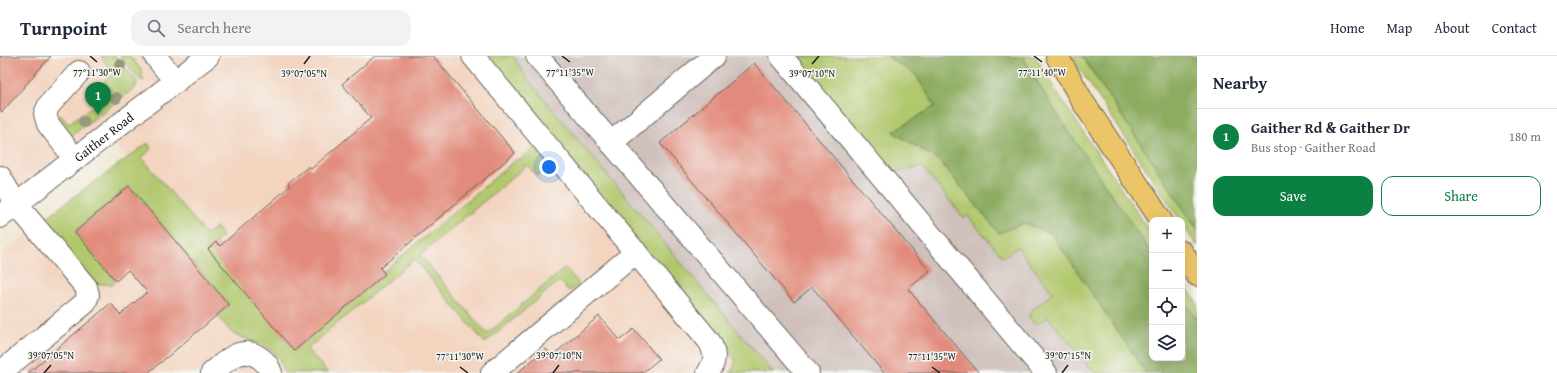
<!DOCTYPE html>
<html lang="en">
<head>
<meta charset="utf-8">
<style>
	body { margin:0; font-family:"Gentium Book Plus",serif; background:#f2f2f3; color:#1f2937 }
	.controls { position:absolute; right:12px; bottom:12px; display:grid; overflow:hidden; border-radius:8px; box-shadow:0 4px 16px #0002 }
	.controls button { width:36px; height:36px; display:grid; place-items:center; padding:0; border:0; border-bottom:1px solid #e0e1e3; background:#fff; color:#1f2937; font:20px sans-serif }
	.you { position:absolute; left:549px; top:111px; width:14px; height:14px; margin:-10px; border:3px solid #fff; border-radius:50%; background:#1a73e8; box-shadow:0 0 0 6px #1a73e833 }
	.badge { display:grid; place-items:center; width:26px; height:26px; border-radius:50%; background:#0b8043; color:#fff; font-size:13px; font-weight:700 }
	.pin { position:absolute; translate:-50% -33px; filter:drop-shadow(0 1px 2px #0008) }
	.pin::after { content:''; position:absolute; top:21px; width:14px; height:12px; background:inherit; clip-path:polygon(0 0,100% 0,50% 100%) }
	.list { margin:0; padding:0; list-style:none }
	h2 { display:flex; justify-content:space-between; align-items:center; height:52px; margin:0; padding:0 16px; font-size:17px }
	h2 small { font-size:13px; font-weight:400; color:#747a83 }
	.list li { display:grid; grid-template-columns:26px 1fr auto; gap:12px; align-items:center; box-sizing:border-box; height:56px; padding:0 16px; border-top:1px solid #e0e1e3 }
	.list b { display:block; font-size:15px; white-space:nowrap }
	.list p { margin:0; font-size:13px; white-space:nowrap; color:#747a83 }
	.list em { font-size:13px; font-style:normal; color:#747a83 }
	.actions { display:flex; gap:8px; padding:12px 16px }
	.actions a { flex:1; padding:9px 0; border:1px solid #0b8043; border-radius:12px; text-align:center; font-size:14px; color:#0b8043 }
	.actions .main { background:#0b8043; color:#fff }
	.icon { flex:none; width:22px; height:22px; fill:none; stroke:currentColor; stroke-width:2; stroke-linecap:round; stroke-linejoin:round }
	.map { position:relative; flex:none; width:1197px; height:317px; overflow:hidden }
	header { display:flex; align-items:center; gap:24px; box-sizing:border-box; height:56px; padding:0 20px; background:#fff; border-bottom:1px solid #e0e1e3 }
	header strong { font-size:19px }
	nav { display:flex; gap:22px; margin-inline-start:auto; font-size:14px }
	.search { width:280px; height:36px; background:#f2f2f3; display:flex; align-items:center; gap:10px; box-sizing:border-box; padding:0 14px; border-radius:12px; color:#747a83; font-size:15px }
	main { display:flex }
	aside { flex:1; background:#fff }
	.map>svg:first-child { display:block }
	.built { fill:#f3d4bf }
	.industrial { fill:#cfc0bb }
	.green { fill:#b1c86d; stroke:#667244 }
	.forest { fill:#8cac60; stroke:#54643e }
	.building { fill:#e28b7b }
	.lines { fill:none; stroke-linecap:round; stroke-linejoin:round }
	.minor-casing { stroke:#66635b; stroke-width:24 }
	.highway-casing { stroke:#66635b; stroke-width:24 }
	.minor { stroke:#fff; stroke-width:22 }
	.highway { stroke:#edc569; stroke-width:22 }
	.tree { fill:#98987c }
	.ticks { fill:none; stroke:#1c1c1c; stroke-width:1.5 }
	.labels { text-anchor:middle; stroke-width:3; stroke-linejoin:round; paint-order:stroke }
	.street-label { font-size:13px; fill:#1c1c1c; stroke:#f6f6f2 }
	.ticks-label { font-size:10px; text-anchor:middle; fill:#1c1c1c; stroke:#f6f6f2; stroke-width:3; stroke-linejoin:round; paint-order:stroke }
</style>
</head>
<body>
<header>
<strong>Turnpoint</strong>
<div class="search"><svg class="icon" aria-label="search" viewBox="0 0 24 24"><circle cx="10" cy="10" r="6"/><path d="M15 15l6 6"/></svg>Search here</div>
<nav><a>Home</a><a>Map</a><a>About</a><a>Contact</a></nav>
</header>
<main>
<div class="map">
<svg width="1197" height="317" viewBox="0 0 1197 317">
	<rect width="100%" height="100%" fill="#f6f6f2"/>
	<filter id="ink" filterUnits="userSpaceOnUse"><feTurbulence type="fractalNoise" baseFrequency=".025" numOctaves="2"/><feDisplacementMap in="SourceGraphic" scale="8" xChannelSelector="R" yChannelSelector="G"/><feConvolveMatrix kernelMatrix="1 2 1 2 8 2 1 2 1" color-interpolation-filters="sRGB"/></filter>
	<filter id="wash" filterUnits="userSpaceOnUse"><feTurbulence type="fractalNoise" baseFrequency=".012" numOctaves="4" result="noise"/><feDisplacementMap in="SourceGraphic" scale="16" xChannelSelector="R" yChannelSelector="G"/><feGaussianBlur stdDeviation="0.9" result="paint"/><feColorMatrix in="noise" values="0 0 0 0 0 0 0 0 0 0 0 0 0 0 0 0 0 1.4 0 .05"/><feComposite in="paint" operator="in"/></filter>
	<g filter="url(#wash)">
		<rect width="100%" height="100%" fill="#f0e6cf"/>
		<!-- built -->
		<path class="built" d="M0 0H498L765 317H0V199L47 163 127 104 104 77 0 156Z"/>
		<!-- industrial -->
		<path class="industrial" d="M498 0H853L994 163 1122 317H765Z"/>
		<!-- green -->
		<path class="green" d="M101 0H115L137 26 136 31 71 80 58 63V60L61 59 68 68 111 37 104 25 114 18Z
			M120 0H130L141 14 144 25 140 24Z
			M487 0H514L518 9 530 26 773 317H730L735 309V304L724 287 664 218Z
			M790 0H887L916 19 935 50 894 77 939 104 999 177 1025 167 1052 178 1146 317H1095L1048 261 1037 268 1031 265 1029 261 1030 256 1053 237 1017 191 1005 201 1002 200 967 159 964 162 922 111 888 117Z
			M1023 0H1035L1059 40 1152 179V198C1108 133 1060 69 1023 0Z
			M1071 0H1082L1197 173V190L1182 167V164H1180Z
			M148 87 151 93 142 102 206 178 216 171 222 178V181L208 193 383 216 518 102 520 104 535 91 547 110 545 115 537 120 527 109 420 199 487 278 565 212 578 226V229L569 235 559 225 485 287 414 203 307 293 328 317H284L279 303 273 295 258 287 233 278 217 259 229 249 129 130 75 176 116 225 112 228H93L41 165Z
			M1182 224 1197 247V264L1182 242Z"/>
		<!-- forest -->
		<path class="forest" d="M887 0H1023L1034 21 1067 73 1152 198V302H1182V242L1197 264V317H1146L1052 178 1025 167 999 177 939 104 893 76 935 50 916 19Z
			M1082 0H1197V173Z"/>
		<g id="blocks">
			<!-- building -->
			<path class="building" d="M0 0H51L2 56 0 54Z
				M375 0H433L515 97 380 212 385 218 294 295 208 193 216 186 220 190 290 130 288 127 309 110 311 113 371 62 342 28Z
				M754 7 930 215 908 233 979 317H884L812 231 794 246 660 87Z
				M129 130 229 249 148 317H28L111 247 120 259 147 236 128 214 116 225 75 176Z
				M599 260 620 284 634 273 659 303 642 317H517L546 293 552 300Z"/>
		</g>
	</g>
	<g filter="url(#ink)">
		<use href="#blocks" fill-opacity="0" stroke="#66635b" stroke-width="1"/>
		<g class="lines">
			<defs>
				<g id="minor">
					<path d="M155 0 176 26"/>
					<path d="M473 0 709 285C716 297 716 306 708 317"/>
					<path d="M537 0 808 317"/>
					<path d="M781 0 1046 317"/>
					<path d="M611 87 714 0"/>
					<path d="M75 103 48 68 45 58 49 49 79 16"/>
					<path d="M0 121 16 148 86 231 88 239 85 247 0 317"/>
					<path id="s1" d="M0 161 208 0"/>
					<path d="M212 317C226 305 242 288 260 302 266 306 269 311 271 317"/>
					<path d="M492 317 636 196"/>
				</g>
				<path id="highway" d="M1057 0 1083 46 1161 164
					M1182 196 1197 219"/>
			</defs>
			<!-- minor casing -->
			<use href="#minor" class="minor-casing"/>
			<!-- highway casing -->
			<use href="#highway" class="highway-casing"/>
			<!-- minor -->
			<use href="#minor" class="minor"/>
			<!-- highway -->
			<use href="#highway" class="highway"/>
		</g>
		<!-- trees -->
		<g class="tree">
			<circle cx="120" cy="9" r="6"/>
			<circle cx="116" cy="42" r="6"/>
			<circle cx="84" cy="66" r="6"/>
		</g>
	</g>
	<!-- ticks -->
	<path class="ticks" d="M90 0 97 6M562 0 570 6M1034 0 1042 6M304 8 310 0M812 8 819 0M460 311 468 317M932 311 940 317M44 317 51 309M553 317 559 309M1062 317 1068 309"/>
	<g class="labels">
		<!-- street labels -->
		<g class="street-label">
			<text dy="5" stroke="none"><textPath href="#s1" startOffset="131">Gaither Road</textPath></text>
		</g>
	</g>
	<g class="ticks-label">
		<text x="97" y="20">77°11'30"W</text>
		<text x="570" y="20">77°11'35"W</text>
		<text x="1042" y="20">77°11'40"W</text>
		<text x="304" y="21">39°07'05"N</text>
		<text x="812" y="21">39°07'10"N</text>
		<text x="51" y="303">39°07'05"N</text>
		<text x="559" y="303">39°07'10"N</text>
		<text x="1068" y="303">39°07'15"N</text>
		<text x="460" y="304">77°11'30"W</text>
		<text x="932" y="304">77°11'35"W</text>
	</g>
</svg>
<div class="controls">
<button>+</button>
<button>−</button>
<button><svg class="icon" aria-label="locate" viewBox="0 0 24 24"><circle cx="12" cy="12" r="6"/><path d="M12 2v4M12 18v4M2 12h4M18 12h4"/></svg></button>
<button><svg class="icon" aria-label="layers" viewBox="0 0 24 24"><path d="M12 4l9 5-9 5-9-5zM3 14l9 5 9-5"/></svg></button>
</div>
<div class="you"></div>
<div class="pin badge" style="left:98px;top:59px">1</div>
</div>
<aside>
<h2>Nearby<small></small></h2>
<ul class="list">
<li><span class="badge">1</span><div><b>Gaither Rd &amp; Gaither Dr</b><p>Bus stop · Gaither Road</p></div><em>180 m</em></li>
</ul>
<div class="actions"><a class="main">Save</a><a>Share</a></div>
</aside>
</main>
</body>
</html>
